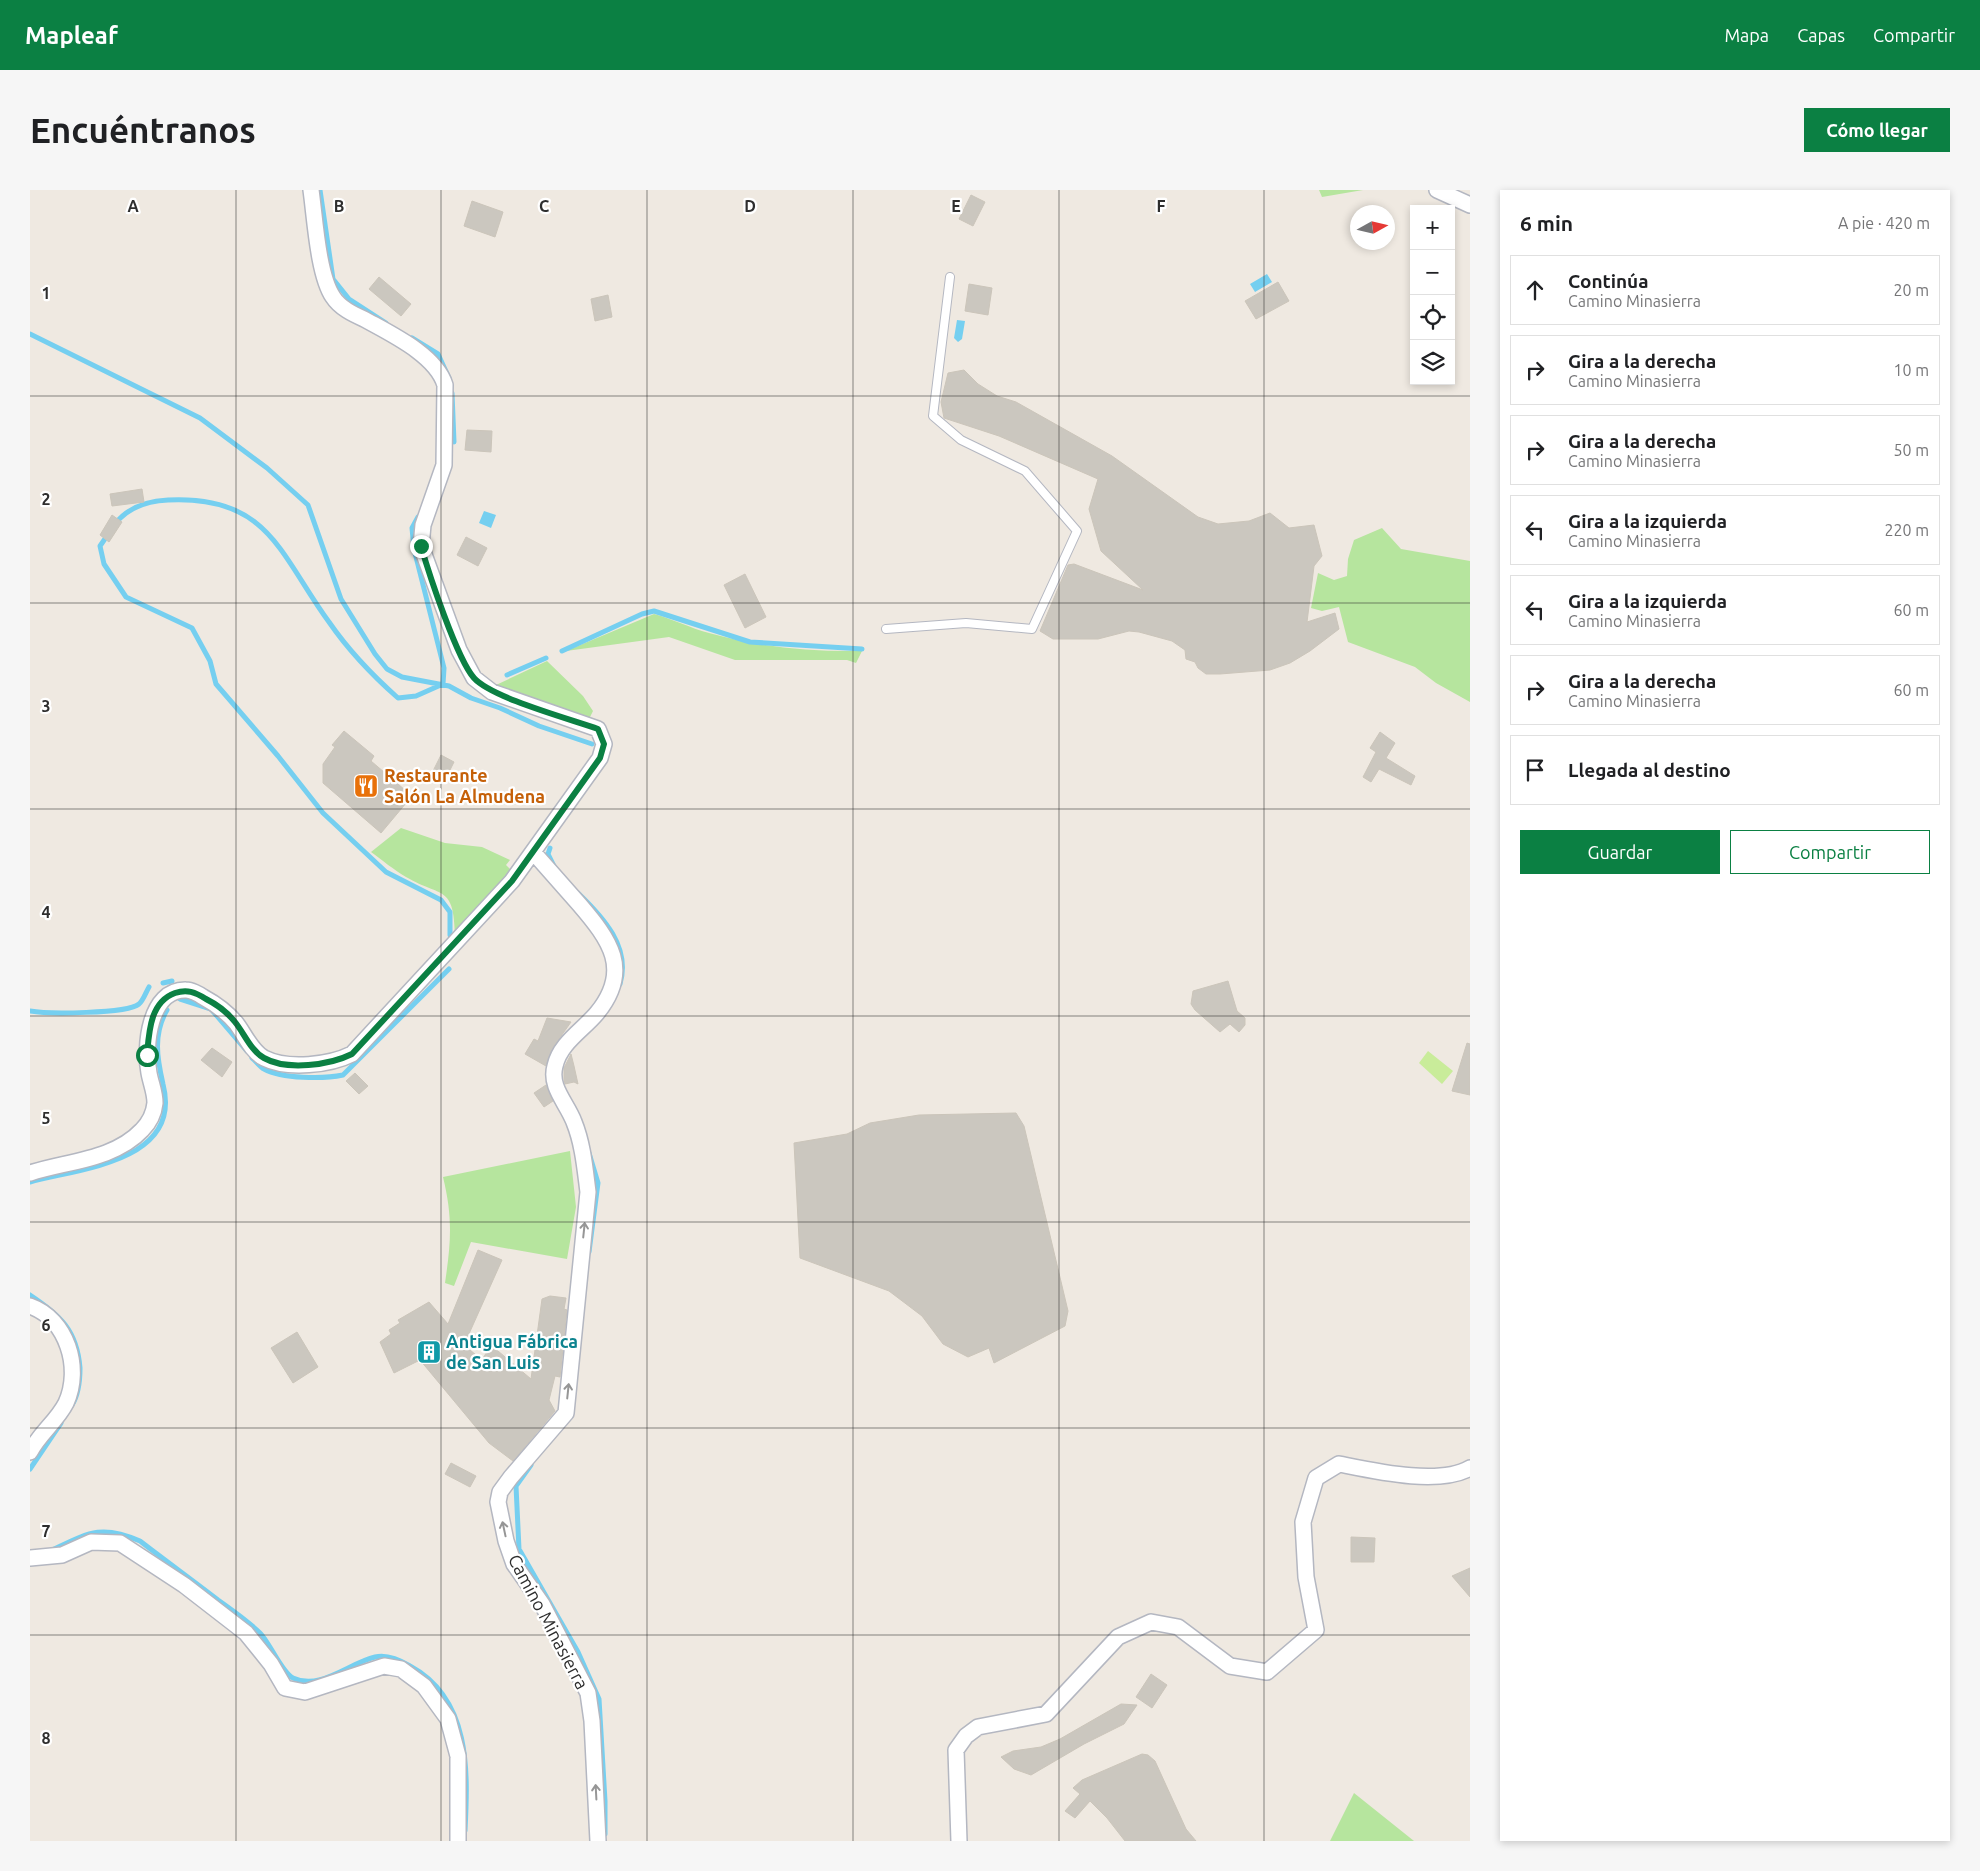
<!DOCTYPE html>
<html lang="es">
<head>
<meta charset="utf-8">
<style>
	body { margin:0; font-family:Ubuntu,sans-serif; background:#f6f6f6; color:#202124 }
	.controls { position:absolute; right:15px; top:15px; display:grid; overflow:hidden; border-radius:0px; box-shadow:0 2px 8px #0003 }
	.controls button { width:45px; height:45px; display:grid; place-items:center; padding:0; border:0; border-bottom:1px solid #e0e0e0; background:#fff; color:#202124; font:25px sans-serif }
	.compass { position:absolute; left:1320px; top:15px; width:45px; height:45px; border-radius:50%; background:#fff; box-shadow:0 2px 8px #0003; rotate:82deg }
	.stop { position:absolute; width:15px; height:15px; margin:-11px; border:4px solid #0b8043; border-radius:50%; background:#fff }
	.stop.end { background:#0b8043; border-color:#fff; box-shadow:0 1px 5px #0008 }
	.list { margin:0; padding:0; list-style:none }
	h2 { display:flex; justify-content:space-between; align-items:center; height:65px; margin:0; padding:0 20px; font-size:21px }
	h2 small { font-size:16px; font-weight:400; color:#757577 }
	.list li { display:grid; grid-template-columns:32px 1fr auto; gap:15px; align-items:center; box-sizing:border-box; height:70px; margin:0 10px 10px; padding:0 10px; border:1px solid #e0e0e0; border-radius:0px }
	.list b { display:block; font-size:19px; white-space:nowrap }
	.list p { margin:0; font-size:16px; white-space:nowrap; color:#757577 }
	.list em { font-size:16px; font-style:normal; color:#757577 }
	.actions { display:flex; gap:10px; padding:15px 20px }
	.actions a { flex:1; padding:11px 0; border:1px solid #0b8043; border-radius:0px; text-align:center; font-size:18px; color:#0b8043 }
	.actions .main { background:#0b8043; color:#fff }
	.icon { flex:none; width:28px; height:28px; fill:none; stroke:currentColor; stroke-width:2; stroke-linecap:round; stroke-linejoin:round }
	.map { position:relative; flex:none; width:1440px; height:1651px; overflow:hidden; border-radius:0px }
	header { display:flex; align-items:center; gap:30px; box-sizing:border-box; height:70px; padding:0 25px; background:#0b8043; color:#fff }
	header strong { font-size:24px }
	nav { display:flex; gap:28px; margin-inline-start:auto; font-size:18px }
	.intro { display:flex; align-items:center; justify-content:space-between; box-sizing:border-box; height:120px; padding:0 30px }
	h1 { margin:0; font-size:35px }
	.button { padding:12px 22px; border-radius:0px; background:#0b8043; color:#fff; font-size:18px; font-weight:700 }
	main { display:flex; gap:30px; padding:0 30px }
	aside { flex:1; background:#fff; border-radius:0px; box-shadow:0 2px 8px #0003 }
	.map>svg:first-child { display:block }
	.green { fill:#b6e59e }
	.pitch { fill:#c9ec9a }
	.water { fill:#75cff0 }
	.lines { fill:none; stroke-linecap:round; stroke-linejoin:round }
	.stream { stroke:#75cff0; stroke-width:5 }
	.building { fill:#cbc7bf; stroke:#cbc5ba }
	.lane-casing { stroke:#b4b7c1; stroke-width:10 }
	.street-casing { stroke:#b4b7c1; stroke-width:18 }
	.lane { stroke:#fff; stroke-width:8 }
	.street { stroke:#fff; stroke-width:15 }
	.oneway { stroke:#969696 }
	.route { stroke:#0b8043; stroke-width:6 }
	.grid { fill:none; stroke:#2e2e2e; stroke-width:1; stroke-opacity:0.55 }
	.labels { text-anchor:middle; stroke-width:4.5; stroke-linejoin:round; paint-order:stroke }
	.food-label { font-size:18px; font-weight:bold; fill:#c56008; stroke:#fff; text-anchor:start }
	.culture-label { font-size:18px; font-weight:bold; fill:#0d838f; stroke:#fff; text-anchor:start }
	.street-label { font-size:18px; fill:#2e2e2e; stroke:#fff }
	.grid-label { font-size:16px; text-anchor:middle; font-weight:bold; fill:#2e2e2e; stroke:#fff; stroke-width:4.5; stroke-linejoin:round; paint-order:stroke }
</style>
</head>
<body>
<header>
<strong>Mapleaf</strong>
<nav><a>Mapa</a><a>Capas</a><a>Compartir</a></nav>
</header>
<div class="intro"><h1>Encuéntranos</h1><a class="button">Cómo llegar</a></div>
<main>
<div class="map">
<svg width="1440" height="1651" viewBox="0 0 1440 1651">
	<rect width="100%" height="100%" fill="#efe9e1"/>
	<!-- green -->
	<path class="green" d="M1289 0H1333L1292 7Z
		M1352 338 1371 359 1440 371V512L1406 493 1385 477 1318 452 1309 417 1292 421 1281 418 1288 383 1304 390 1317 386 1318 369 1324 350Z
		M624 424C643 429 660 438 679 443 729 457 780 462 832 461L826 473 817 470H705L639 447 536 461Z
		M517 471 553 506 563 521 560 527H549L485 505 466 495Z
		M371 638 415 653 452 657 480 670 476 675 482 681 425 746C424 694 412 708 376 687 364 680 352 670 341 662Z
		M540 961 546 1017 537 1069 441 1052 424 1096 415 1093C421 1052 423 1028 413 987Z
		M1324 1603 1384 1651H1300Z"/>
	<!-- pitch -->
	<path class="pitch" d="M1398 861 1423 881 1412 894 1389 873Z"/>
	<!-- water -->
	<path class="water" d="M1237 84 1242 92 1225 102 1220 94Z
		M927 130 935 131 932 149 928 152 924 148Z
		M454 321 466 325 461 338 449 333Z"/>
	<g class="lines">
		<!-- stream -->
		<path class="stream" d="M290 0 303 89 319 109 356 133
			M0 144 170 228 237 278 278 315 311 409 345 464 357 479 372 487 419 496 441 508 470 518 509 536 562 554
			M382 148 408 164 419 188
			M422 203 424 252
			M85 334C98 317 118 311 138 310 239 305 250 365 299 432 319 461 342 485 368 508L386 506 413 494 414 478 384 359 382 338 388 327
			M79 343 70 356 74 374 96 407 162 438 180 471 186 494 248 566 293 623 356 682 411 710 420 722V745
			M532 461 612 424 624 421 720 452 832 459
			M477 485 516 468
			M520 658 518 664 524 676
			M548 703C573 727 601 757 590 794
			M133 793 142 791
			M150 809 181 819 217 861
			M0 821C17 824 97 824 109 814 113 811 116 802 119 797
			M222 868C226 871 230 877 234 879 252 889 294 889 313 885L419 779
			M0 992C50 978 153 972 133 894 127 868 123 844 137 820
			M559 1062 568 993 559 963
			M0 1105C30 1125 47 1140 50 1178 50 1190 49 1204 42 1215
			M501 1275 486 1296 489 1359 548 1462 569 1509 575 1611V1644
			M0 1279 31 1233
			M22 1360C58 1343 71 1334 110 1351 136 1371 162 1390 188 1410 202 1420 218 1431 230 1443 240 1453 252 1483 263 1488 290 1501 319 1473 345 1467 357 1464 370 1470 380 1476 441 1509 438 1581 435 1641"/>
	</g>
	<!-- building -->
	<path class="building" d="M941 5 955 12 943 36 929 29Z
		M442 11 473 22 465 47 434 36Z
		M349 87 381 114 371 126 339 99Z
		M1248 92 1259 111 1226 129 1215 111Z
		M939 94 962 98 958 125 935 121Z
		M578 105 582 127 565 131 561 109Z
		M934 180 948 194 967 206 986 212 1082 266 1168 327 1188 334 1219 331 1240 323 1259 338 1284 335 1292 366 1284 376 1277 432 1305 423 1309 439 1280 461 1260 473 1240 480 1190 484H1176L1168 478 1165 472 1156 469 1155 460 1142 451 1109 442 1099 441 1068 449H1023L1010 441 1038 375 1044 374 1113 400 1071 361 1059 319 1068 289 969 246 914 228 911 212 918 183Z
		M437 240 462 241 461 262 435 260Z
		M112 299 114 312 82 316 80 304Z
		M82 325 92 332 79 352 70 345Z
		M436 347 457 358 448 376 427 365Z
		M715 384 736 427 715 438 694 395Z
		M314 541 344 566 341 571 382 606 351 643 293 593V574L305 557 302 555Z
		M1350 542 1365 553 1356 568 1385 586 1381 595 1349 579 1341 592 1333 587 1346 562 1340 558Z
		M411 565 424 572 415 590 402 583Z
		M1198 791 1207 821 1215 828V835L1209 842 1200 834 1190 842 1165 820 1161 814 1163 801Z
		M517 828 541 832 524 856 516 876 495 864 504 849 508 851Z
		M1437 853 1440 854V905L1422 901Z
		M182 858 202 872 192 887 171 870Z
		M541 864 544 876 548 894 544 892 535 894 534 889V878Z
		M325 883 338 896 329 904 316 891Z
		M516 895 523 911 514 917 504 903Z
		M986 923 994 936 1038 1121 1035 1136 964 1173 959 1158 938 1167 913 1154 892 1126 859 1101 770 1068 764 953 817 944 840 933 889 925Z
		M448 1060 472 1070 434 1155 452 1170 461 1155 501 1189 512 1109 520 1106 536 1108 534 1119 537 1120 530 1187 525 1186 519 1210 525 1221 483 1271 459 1253 390 1170 364 1183 350 1152 361 1144 359 1140 370 1133 368 1130 399 1112 418 1134Z
		M267 1142 288 1177 263 1193 241 1158Z
		M421 1273 446 1286 440 1297 415 1284Z
		M1321 1347 1345 1348 1344 1372H1321Z
		M1440 1378V1407L1422 1386Z
		M1121 1484 1137 1495 1122 1518 1106 1507Z
		M1091 1514 1107 1515 1094 1534 1054 1554 1001 1585 984 1579 971 1567 983 1561 1011 1557 1030 1549Z
		M1112 1564 1118 1565 1125 1571 1156 1639 1166 1651H1095L1077 1628 1060 1611 1045 1628 1035 1621 1050 1604 1043 1598 1052 1590Z"/>
	<g class="lines">
		<defs>
			<path id="lane" d="M856 439 936 433 1002 439 1047 341 995 281 931 250 903 226 920 87"/>
			<path id="street" d="M1407 0 1440 15
				M504 663C519 680 534 697 549 714 580 750 602 780 567 823 553 840 530 853 525 876 519 897 537 913 544 932 553 954 555 979 558 1002L536 1223 481 1287 470 1302 468 1312 476 1351 484 1374 512 1414 558 1503 562 1531 568 1651
				M0 983C37 971 84 970 112 940 119 933 124 923 125 913 125 902 121 894 119 883 114 857 119 799 156 800 161 800 169 804 173 807 186 814 196 821 206 833 214 843 221 861 234 868 258 880 300 875 322 864L482 691 570 568 574 554 568 539 462 502 444 488 429 460 391 356 393 335 414 275 415 195C406 165 361 144 334 129 323 124 310 118 303 107 288 85 285 28 281 0
				M0 1116C37 1129 52 1178 36 1213 27 1231 9 1244 0 1262
				M0 1368 32 1365 61 1352 90 1353 154 1395 216 1443 241 1474 255 1498 275 1502 354 1476 371 1479 394 1496 418 1529 428 1566V1651
				M929 1651 926 1560 936 1546 948 1537 1016 1524 1088 1447 1121 1432 1148 1437 1200 1476 1237 1482 1286 1440 1276 1387 1273 1332 1286 1288 1309 1274C1344 1281 1409 1296 1440 1278"/>
		</defs>
		<!-- lane casing -->
		<use href="#lane" class="lane-casing"/>
		<!-- street casing -->
		<use href="#street" class="street-casing"/>
		<!-- lane -->
		<use href="#lane" class="lane"/>
		<!-- street -->
		<use href="#street" class="street"/>
	</g>
	<!-- one-way arrows -->
	<defs><path id="oneway-shaft" d="M-6 0H5M1.5-3L5.5 0L1.5 3" fill="none" stroke-width="1.6" stroke-linecap="round" stroke-linejoin="round" transform="scale(1.25)"/></defs>
	<g class="oneway">
		<use href="#oneway-shaft" transform="translate(554 1040) rotate(-84)"/>
		<use href="#oneway-shaft" transform="translate(538 1201) rotate(-84)"/>
		<use href="#oneway-shaft" transform="translate(474 1339) rotate(-102)"/>
		<use href="#oneway-shaft" transform="translate(566 1602) rotate(-93)"/>
	</g>
	<g class="lines">
		<!-- route -->
		<path class="route" d="M117 865C119 842 120 812 145 803 157 799 165 802 176 809 188 815 197 822 205 832 214 843 221 861 234 868 257 881 300 875 322 864L482 691 570 568 574 554 568 539C540 529 462 508 444 488 427 469 399 384 391 356"/>
	</g>
	<!-- grid -->
	<path class="grid" d="M206 0V1651M411 0V1651M617 0V1651M823 0V1651M1029 0V1651M1234 0V1651M0 206H1440M0 413H1440M0 619H1440M0 826H1440M0 1032H1440M0 1238H1440M0 1445H1440"/>
	<!-- icons -->
	<defs>
		<symbol id="restaurant-square" viewBox="-11 -11 22 22"><rect x="-9" y="-9" width="18" height="18" rx="4" fill="#e8710a" stroke="#fff"/><path d="M-5-6h1v4h1v-4h1v4h1v-4h1v5L-1.5 .5V6h-2V.5L-5-1ZM5-6V6H3V1.5H1.5Q1.5-4 5-6Z" fill="#fff"/></symbol>
		<symbol id="building-square" viewBox="-11 -11 22 22"><rect x="-9" y="-9" width="18" height="18" rx="4" fill="#0f9aa8" stroke="#fff"/><path d="M-4-6H4V6H1V3H-1V6H-4ZM-2.5-4.3h1.7v1.8h-1.7ZM.8-4.3h1.7v1.8H.8ZM-2.5-1h1.7V.8h-1.7ZM.8-1h1.7V.8H.8Z" fill="#fff"/></symbol>
	</defs>
	<g fill-rule="evenodd">
		<use href="#restaurant-square" x="322" y="582" width="28" height="28"/>
		<use href="#building-square" x="385" y="1148" width="28" height="28"/>
	</g>
	<g class="labels">
		<!-- food labels -->
		<g class="food-label">
			<text x="354" y="592">Restaurante<tspan x="354" dy="21">Salón La Almudena</tspan></text>
		</g>
		<!-- culture labels -->
		<g class="culture-label">
			<text x="416" y="1158">Antigua Fábrica<tspan x="416" dy="21">de San Luis</tspan></text>
		</g>
		<!-- street labels -->
		<g class="street-label">
			<text transform="translate(518 1432) rotate(62)" y="6">Camino Minasierra</text>
		</g>
	</g>
	<g class="grid-label">
		<text x="103" y="22">A</text>
		<text x="309" y="22">B</text>
		<text x="514" y="22">C</text>
		<text x="720" y="22">D</text>
		<text x="926" y="22">E</text>
		<text x="1131" y="22">F</text>
		<text x="16" y="109">1</text>
		<text x="16" y="315">2</text>
		<text x="16" y="522">3</text>
		<text x="16" y="728">4</text>
		<text x="16" y="934">5</text>
		<text x="16" y="1141">6</text>
		<text x="16" y="1347">7</text>
		<text x="16" y="1554">8</text>
	</g>
</svg>
<div class="controls">
<button>+</button>
<button>−</button>
<button><svg class="icon" aria-label="locate" viewBox="0 0 24 24"><circle cx="12" cy="12" r="6"/><path d="M12 2v4M12 18v4M2 12h4M18 12h4"/></svg></button>
<button><svg class="icon" aria-label="layers" viewBox="0 0 24 24"><path d="M12 4l9 5-9 5-9-5zM3 14l9 5 9-5"/></svg></button>
</div>
<svg class="compass" viewBox="-18 -18 36 36"><path d="M0-13l5 13h-10z" fill="#e53935"/><path d="M0 13l5-13h-10z" fill="#757577"/></svg>
<div class="stop" style="left:117px;top:865px"></div>
<div class="stop end" style="left:391px;top:356px"></div>
</div>
<aside>
<h2>6 min<small>A pie · 420 m</small></h2>
<ul class="list">
<li><svg class="icon" aria-label="ahead" viewBox="0 0 24 24"><path d="M12 20V5M6 11l6-6 6 6"/></svg><div><b>Continúa</b><p>Camino Minasierra</p></div><em>20 m</em></li>
<li><svg class="icon" aria-label="right" viewBox="0 0 24 24"><path d="M7 20v-9h11M14 6l5 5-5 5"/></svg><div><b>Gira a la derecha</b><p>Camino Minasierra</p></div><em>10 m</em></li>
<li><svg class="icon" aria-label="right" viewBox="0 0 24 24"><path d="M7 20v-9h11M14 6l5 5-5 5"/></svg><div><b>Gira a la derecha</b><p>Camino Minasierra</p></div><em>50 m</em></li>
<li><svg class="icon" aria-label="left" viewBox="0 0 24 24"><path d="M17 20v-9H6M10 6l-5 5 5 5"/></svg><div><b>Gira a la izquierda</b><p>Camino Minasierra</p></div><em>220 m</em></li>
<li><svg class="icon" aria-label="left" viewBox="0 0 24 24"><path d="M17 20v-9H6M10 6l-5 5 5 5"/></svg><div><b>Gira a la izquierda</b><p>Camino Minasierra</p></div><em>60 m</em></li>
<li><svg class="icon" aria-label="right" viewBox="0 0 24 24"><path d="M7 20v-9h11M14 6l5 5-5 5"/></svg><div><b>Gira a la derecha</b><p>Camino Minasierra</p></div><em>60 m</em></li>
<li><svg class="icon" aria-label="arrive" viewBox="0 0 24 24"><path d="M6 21V4h12l-3 4 3 4H6"/></svg><div><b>Llegada al destino</b></div></li>
</ul>
<div class="actions"><a class="main">Guardar</a><a>Compartir</a></div>
</aside>
</main>
</body>
</html>
